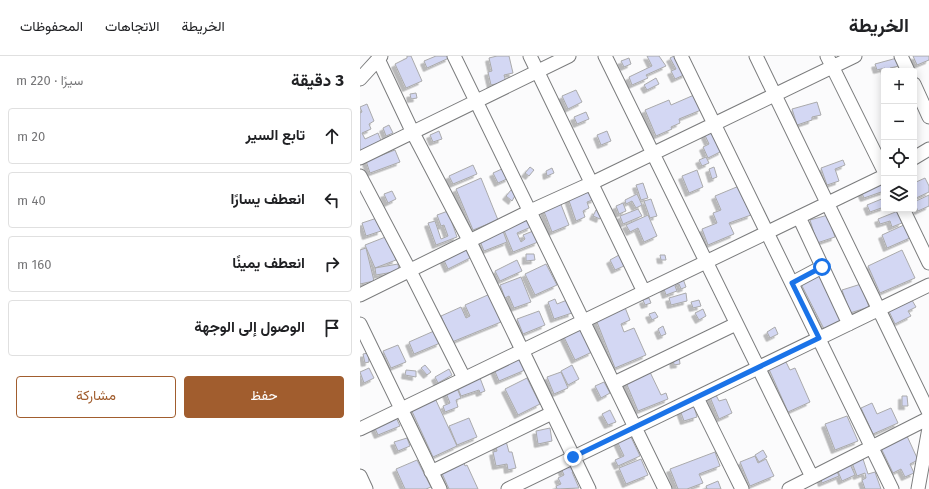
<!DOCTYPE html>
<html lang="ar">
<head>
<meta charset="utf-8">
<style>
	body { margin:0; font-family:"Fira Sans",Vazirmatn,sans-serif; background:#f6f6f6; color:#202124; direction:rtl }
	.controls { position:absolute; right:12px; top:12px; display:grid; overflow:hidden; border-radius:4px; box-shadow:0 2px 10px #0003 }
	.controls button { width:36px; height:36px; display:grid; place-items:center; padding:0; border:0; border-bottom:1px solid #e0e0e0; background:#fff; color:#202124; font:20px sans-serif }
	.stop { position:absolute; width:12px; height:12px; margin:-9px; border:3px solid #1a73e8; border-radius:50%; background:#fff }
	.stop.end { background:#1a73e8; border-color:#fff; box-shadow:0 1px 4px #0008 }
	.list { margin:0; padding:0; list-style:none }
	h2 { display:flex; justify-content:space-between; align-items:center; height:52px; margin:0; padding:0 16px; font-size:17px }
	h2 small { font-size:13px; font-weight:400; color:#757577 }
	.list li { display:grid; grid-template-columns:26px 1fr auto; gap:12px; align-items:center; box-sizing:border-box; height:56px; margin:0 8px 8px; padding:0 8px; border:1px solid #e0e0e0; border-radius:4px }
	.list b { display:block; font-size:15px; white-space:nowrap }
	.list em { font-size:13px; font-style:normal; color:#757577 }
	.actions { display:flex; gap:8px; padding:12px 16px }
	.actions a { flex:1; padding:9px 0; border:1px solid #a15d2e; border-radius:4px; text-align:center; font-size:14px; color:#a15d2e }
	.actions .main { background:#a15d2e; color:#fff }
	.icon { flex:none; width:22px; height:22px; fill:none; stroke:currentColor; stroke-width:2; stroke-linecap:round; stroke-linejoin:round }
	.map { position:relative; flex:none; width:569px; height:433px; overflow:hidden; direction:ltr }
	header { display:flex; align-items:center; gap:24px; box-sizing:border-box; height:56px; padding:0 20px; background:#fff; border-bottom:1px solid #e0e0e0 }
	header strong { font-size:19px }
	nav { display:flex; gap:22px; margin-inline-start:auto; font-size:14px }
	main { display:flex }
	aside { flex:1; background:#fff }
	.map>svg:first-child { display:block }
	.building { fill:#d3d7f3; stroke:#aaaaab; filter:url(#shadow) }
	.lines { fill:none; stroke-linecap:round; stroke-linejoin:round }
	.minor-casing { stroke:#7b7c7d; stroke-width:15 }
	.minor { stroke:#fff; stroke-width:13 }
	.route { stroke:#1a73e8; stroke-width:5 }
</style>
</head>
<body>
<header>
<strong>الخريطة</strong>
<nav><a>الخريطة</a><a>الاتجاهات</a><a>المحفوظات</a></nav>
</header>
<main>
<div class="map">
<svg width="569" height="433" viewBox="0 0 569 433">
	<defs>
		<filter id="shadow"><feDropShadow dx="-3.5" dy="3.5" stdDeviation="0" flood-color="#0004"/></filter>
	</defs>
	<rect width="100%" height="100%" fill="#fbfbfc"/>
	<!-- building -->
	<path class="building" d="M47 0H51L62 25 46 32 35 8 47 2Z
		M76 0H88L89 2 67 12 64 5Z
		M137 0H149L153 17 144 19 146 26 131 29 128 16 132 15 129 2Z
		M287 0H299L306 10 286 19 288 22 272 29 269 21 292 10Z
		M314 0H317L326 18 315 23 311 15 316 13 310 2Z
		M553 0H569V4L557 9Z
		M269 2 271 8 264 11 261 5Z
		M537 2 539 10 530 12 531 15H525V12L517 14 515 8Z
		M296 22 299 28 287 34 284 29Z
		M216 34 222 46 208 53 202 40Z
		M56 37 57 42 51 43 50 38Z
		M334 39 341 54 319 63 320 67 311 71 312 73 296 80 285 54 309 44 311 49Z
		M457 46 461 59 452 61V64L437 69 432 53Z
		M7 48 14 65 9 68 11 73 2 77 5 83 18 77 22 87 0 95V57L2 56 0 51Z
		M226 56 229 63 217 68 214 61Z
		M29 69 33 77 26 80 23 72Z
		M351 71 362 95 348 102 343 91 349 88 343 75Z
		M79 75 82 83 73 86 70 79Z
		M247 75 251 85 241 89 237 79Z
		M35 94 40 106 10 117 6 105Z
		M346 101 349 107 342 110 339 104Z
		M483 104 485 109 475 113 479 125 467 129 461 112Z
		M113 109 117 118 93 128 89 120Z
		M170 111 174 114 169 120 165 117Z
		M354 111 357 121 352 123 349 113Z
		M144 112 149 122 138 127 133 117Z
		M192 112 194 117 187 120 186 115Z
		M337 114 343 131 329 137 322 120Z
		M121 122 138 164 113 174 96 133Z
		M565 122 569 130V136L554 143V127Z
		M522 124 524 135 504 142 500 133Z
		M283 127 288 142 281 144 276 129Z
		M379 130 391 159 369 167 374 178 348 189 342 173 357 167 353 157 361 154 355 140Z
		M230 131 235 143 227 146 229 152 223 155 225 161 216 165 207 139Z
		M151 134 156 138 152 145 146 140Z
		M32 135 36 143 28 147 24 138Z
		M277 138 282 149 276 152 272 145 266 148 265 144Z
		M569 139V150L558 155 554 146Z
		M524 142V151L510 156 507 149Z
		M291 143 297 160 290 162 284 145Z
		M200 146 209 169 192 176 183 153Z
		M263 147 266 155 259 158 256 150Z
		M278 153 282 160 263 168 260 160Z
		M236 154 242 158 240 163 233 160Z
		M88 155 97 181 76 189 68 167 75 165 81 183 88 180 84 169 81 170 77 159Z
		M538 155 542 167 532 171 530 165 520 168 518 163Z
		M288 159 297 180 284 186 278 172 270 176 266 169Z
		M468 159 475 181 457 187 450 164Z
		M17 162 21 175 6 180 2 167Z
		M167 162 171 171 157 177 161 186 165 183 163 179 173 175 178 186 153 196 143 172Z
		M546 168 552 181 527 192 522 179Z
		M143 175 147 186 124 195 120 185Z
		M28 180 36 204 15 212 5 189Z
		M106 190 112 201 88 213 83 202Z
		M6 192 14 225 0 228V194Z
		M542 194 555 222 520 237 508 210Z
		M166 198H174L175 204 166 205Z
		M259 199 264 210 255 214 250 204Z
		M300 199H305L306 204H301Z
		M157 204 162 215 140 225 135 215Z
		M38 208 39 215 16 219 15 212Z
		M186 208 197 229 175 239 165 218Z
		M458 218 481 264 464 273 440 226Z
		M322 220 326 231 321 233 319 228 315 230 317 235 306 239 302 227Z
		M161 221 171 246 154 252 149 240 145 242 140 229Z
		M501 228 509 251 490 257 482 234Z
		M326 237 327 245 311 249 309 242Z
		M130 238 141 266 92 286 81 260 101 251 106 262 110 260 105 249Z
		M549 239 556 251 548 255 551 260 535 268 527 251Z
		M289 242 291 247 285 249 283 244Z
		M195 243 197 248 207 244 212 257 194 263 188 246Z
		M339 244 341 250 333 252 331 246Z
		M264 249 270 264 261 268 264 276 274 272 286 299 255 312 235 261Z
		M343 253 346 260 339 264 335 257Z
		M179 255 185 269 163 278 157 263Z
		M295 256 298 261 292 264 289 258Z
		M219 269 232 296 215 304 202 277Z
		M303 270 306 278 301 280 298 273Z
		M415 271 418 278 410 282 407 276Z
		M74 275 80 287 54 298 49 286Z
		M38 289 46 306 31 312 23 295Z
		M8 297 9 306 5 307 3 298Z
		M159 300 165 314 139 325 133 311Z
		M319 300 320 308 314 309 313 301Z
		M425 304 430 314 435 312 450 346 428 356 408 311Z
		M65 309 71 316 67 319 61 312Z
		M212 309 219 323 208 329 201 315Z
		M9 312 14 322 4 327 0 316Z
		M89 313 92 319 78 327 75 321Z
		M46 314 56 315V321L45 319Z
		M289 314 301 339 306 337 308 343 278 355 265 324Z
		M201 316 208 332 194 338 187 321Z
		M120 322 125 335 120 337 119 334 101 340 97 330Z
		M167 322 180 348 158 359 145 333Z
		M244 326 250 337 241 342 235 330Z
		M97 332 101 342 96 344 98 351 85 356 83 350 90 347 86 337Z
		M356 339 359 345 366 343 372 357 359 363 350 341Z
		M74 340 97 390 73 401 50 351Z
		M542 340H547L548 350H542Z
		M512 347 517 358 531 352 538 367 513 378 501 352Z
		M334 350 337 361 324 365 320 354Z
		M250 354 256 366 248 369 242 358Z
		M35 359 40 370 18 379 13 368Z
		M487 360 498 385 475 394 465 368Z
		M109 362 117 381 97 389 89 370Z
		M190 372 192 385 178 388 176 375Z
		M270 379 280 400 258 410 255 404 264 400 257 385Z
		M547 380 558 404 550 408 554 417 545 421 541 413 533 417 521 392Z
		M47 382 50 390 38 395 34 386Z
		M146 385 149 396H152L156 412 148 414 147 408 136 410 133 396 137 395 135 387Z
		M403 394 407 401 399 406 395 399Z
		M355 396 360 410 339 418 343 427 327 433H318L310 413Z
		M395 400 398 407 406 403 414 420 390 430 380 406Z
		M502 400 508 418 515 416 521 433H505L502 424 506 422 505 417 497 420 491 404Z
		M103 403 105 410 107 409 118 433H89L80 413Z
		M281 403 288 419 266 428 259 412Z
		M57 404 71 431 66 433H45L36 413Z
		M489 406 495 419 482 425 476 411Z
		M210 408 214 415 212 416 219 432 197 433 196 430 201 428 198 422 204 419 201 412Z
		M474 409 479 420 462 427 458 415Z
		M358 425 361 433H347L346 430Z"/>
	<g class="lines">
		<defs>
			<path id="minor" d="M94 0 305 433
				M170 0 284 236
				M245 0 452 421
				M321 0 532 433
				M396 0 569 357
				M467 0 524 115
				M541 0 548 15
				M18 3 53 77 110 186 229 433
				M0 23 21 0
				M554 28 569 61
				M0 102 209 0
				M554 102 569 93
				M0 120 50 215 104 322
				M543 153 569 207
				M439 161 489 268
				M432 227 462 211
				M0 239 168 156 232 127 495 0
				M0 268 80 433
				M254 327 376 268
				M337 342 382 433
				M0 373 524 120
				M71 416 192 357
				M0 420 6 433
				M148 433 569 229
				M429 433 569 362
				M558 433 569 372"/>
		</defs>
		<!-- minor casing -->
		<use href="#minor" class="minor-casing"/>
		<!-- minor -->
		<use href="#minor" class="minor"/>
	</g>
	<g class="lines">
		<!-- route -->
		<path class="route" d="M213 401 459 282 432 227 462 211"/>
	</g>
</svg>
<div class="controls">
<button>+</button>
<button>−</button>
<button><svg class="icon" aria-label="locate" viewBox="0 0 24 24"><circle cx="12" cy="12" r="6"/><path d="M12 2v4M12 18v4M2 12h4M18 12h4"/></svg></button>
<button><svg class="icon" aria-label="layers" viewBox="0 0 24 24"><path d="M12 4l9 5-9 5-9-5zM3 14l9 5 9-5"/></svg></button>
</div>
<div class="stop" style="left:462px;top:211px"></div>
<div class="stop end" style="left:213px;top:401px"></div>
</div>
<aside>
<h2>3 دقيقة<small>سيرًا · 220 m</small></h2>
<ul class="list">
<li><svg class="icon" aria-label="ahead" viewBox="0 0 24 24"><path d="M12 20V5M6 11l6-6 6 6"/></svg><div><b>تابع السير</b></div><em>20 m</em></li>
<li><svg class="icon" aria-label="left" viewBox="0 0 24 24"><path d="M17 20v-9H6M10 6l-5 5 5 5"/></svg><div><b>انعطف يسارًا</b></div><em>40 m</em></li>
<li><svg class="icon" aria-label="right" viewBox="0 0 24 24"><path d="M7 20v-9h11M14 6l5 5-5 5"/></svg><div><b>انعطف يمينًا</b></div><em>160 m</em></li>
<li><svg class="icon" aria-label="arrive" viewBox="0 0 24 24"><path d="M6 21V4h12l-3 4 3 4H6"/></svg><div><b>الوصول إلى الوجهة</b></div></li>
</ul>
<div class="actions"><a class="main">حفظ</a><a>مشاركة</a></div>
</aside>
</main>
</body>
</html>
